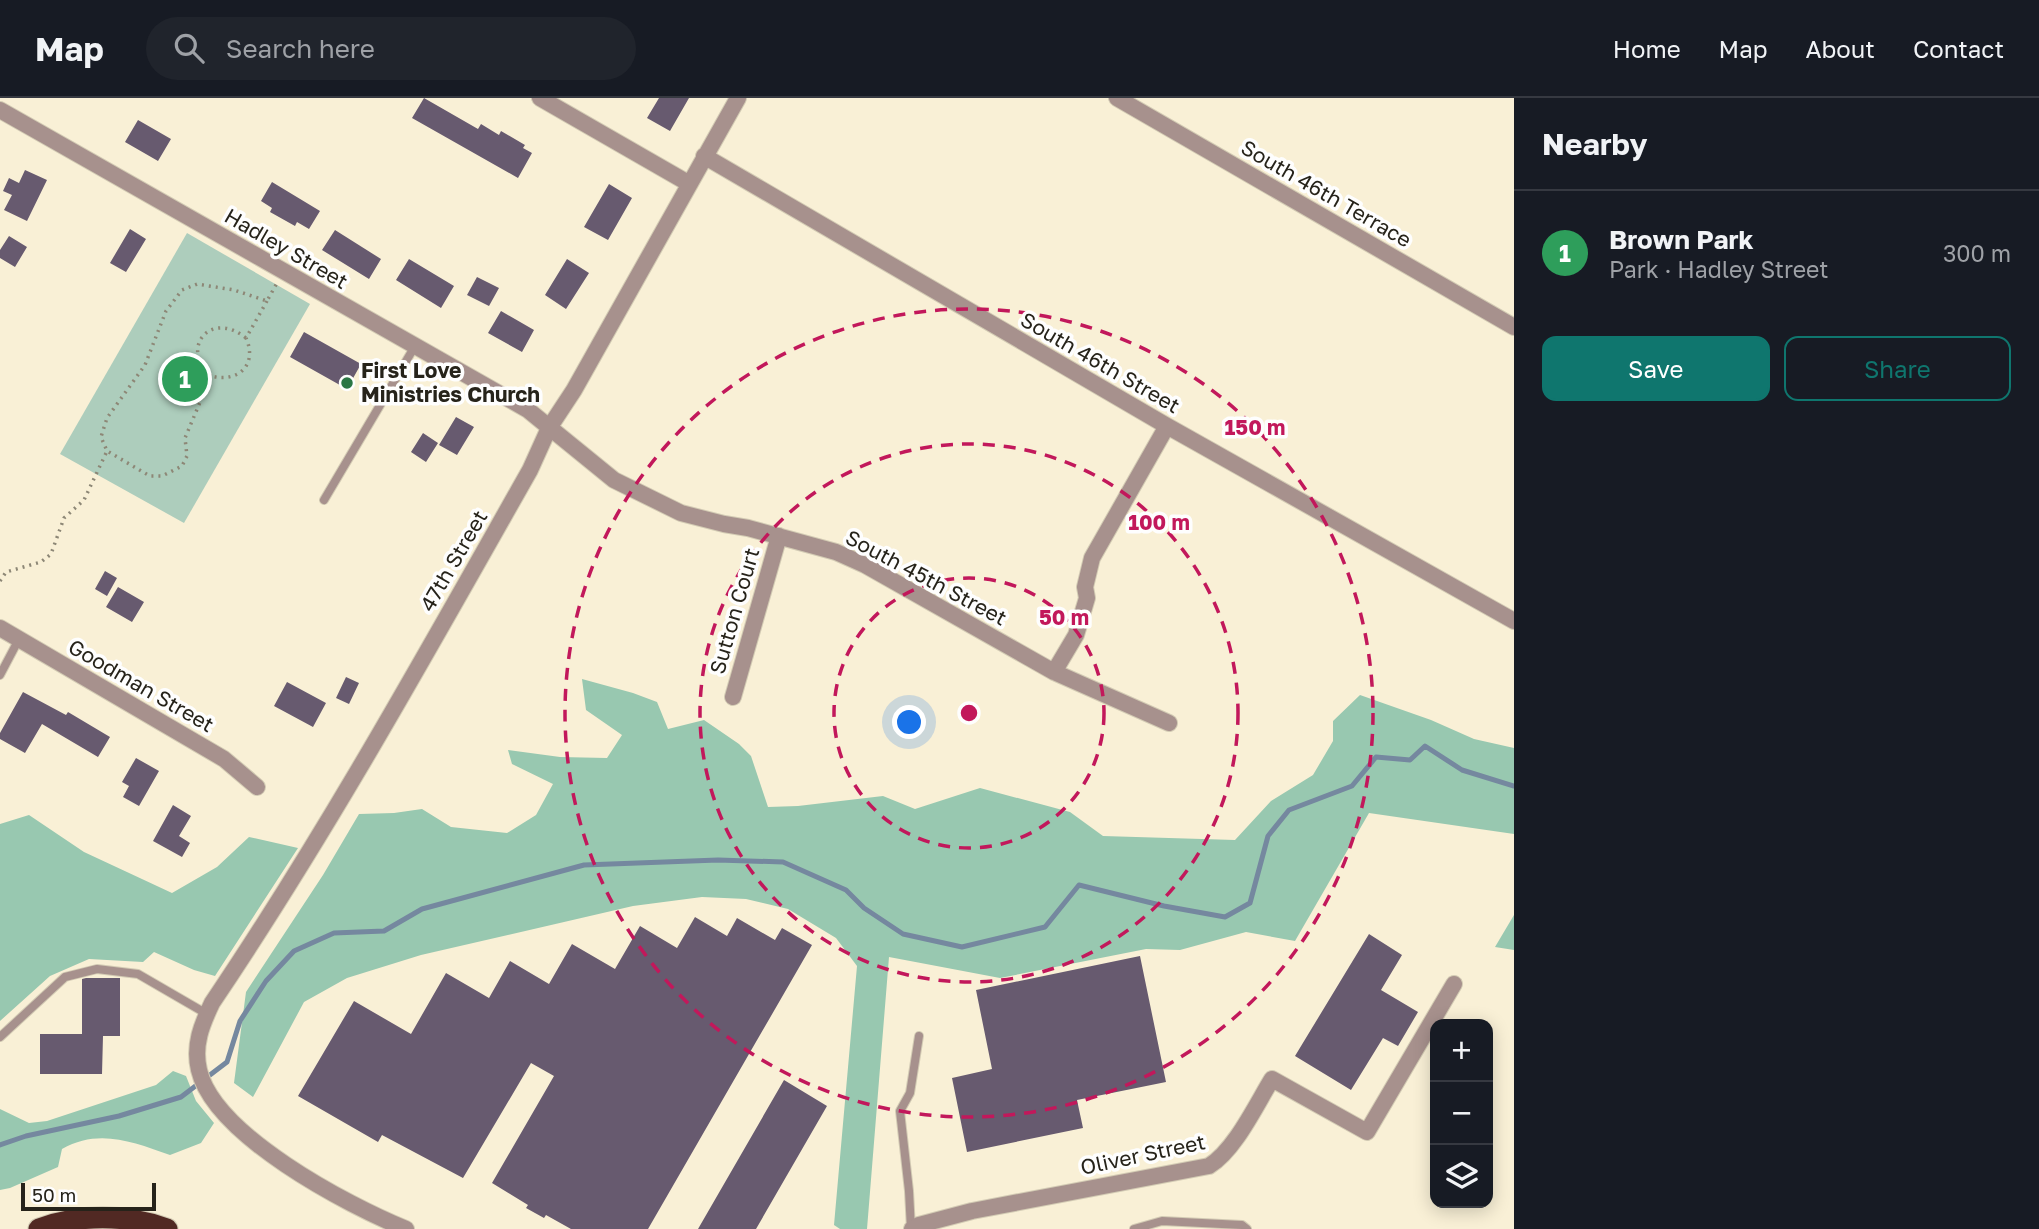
<!DOCTYPE html>
<html lang="en">
<head>
<meta charset="utf-8">
<style>
	body { margin:0; font-family:"Golos Text",sans-serif; background:#20242c; color:#f1f3f6 }
	.controls { position:absolute; right:21px; bottom:21px; display:grid; overflow:hidden; border-radius:14px; box-shadow:0 4px 18px #0003 }
	.controls button { width:63px; height:63px; display:grid; place-items:center; padding:0; border:0; border-bottom:2px solid #363941; background:#171b24; color:#f1f3f6; font:35px sans-serif }
	.scale { position:absolute; left:21px; bottom:18px; width:135px; box-sizing:border-box; padding-left:7px; border:4px solid #26231a; border-top:0; font-size:19px; line-height:24px; white-space:nowrap; color:#26231a; -webkit-text-stroke:5px #fefefe; paint-order:stroke }
	.you { position:absolute; left:910px; top:625px; width:24px; height:24px; margin:-18px; border:5px solid #fff; border-radius:50%; background:#1a73e8; box-shadow:0 0 0 10px #1a73e833 }
	.badge { display:grid; place-items:center; width:46px; height:46px; border-radius:50%; background:#0f766e; color:#fff; font-size:23px; font-weight:700 }
	.pin { position:absolute; translate:-50% -50%; border:4px solid #fff; box-shadow:0 2px 7px #0006 }
	.list { margin:0; padding:0; list-style:none }
	h2 { display:flex; justify-content:space-between; align-items:center; height:91px; margin:0; padding:0 28px; font-size:30px }
	h2 small { font-size:23px; font-weight:400; color:#9ea1a6 }
	.list li { display:grid; grid-template-columns:46px 1fr auto; gap:21px; align-items:center; box-sizing:border-box; height:126px; padding:0 28px; border-top:2px solid #363941 }
	.list b { display:block; font-size:26px; white-space:nowrap }
	.list p { margin:0; font-size:23px; white-space:nowrap; color:#9ea1a6 }
	.list em { font-size:23px; font-style:normal; color:#9ea1a6 }
	.actions { display:flex; gap:14px; padding:21px 28px }
	.actions a { flex:1; padding:16px 0; border:2px solid #0f766e; border-radius:14px; text-align:center; font-size:24px; color:#0f766e }
	.actions .main { background:#0f766e; color:#fff }
	.icon { flex:none; width:38px; height:38px; fill:none; stroke:currentColor; stroke-width:2; stroke-linecap:round; stroke-linejoin:round }
	.map { position:relative; flex:none; width:1514px; height:1131px; overflow:hidden }
	header { display:flex; align-items:center; gap:42px; box-sizing:border-box; height:98px; padding:0 35px; background:#171b24; border-bottom:2px solid #363941 }
	header strong { font-size:33px }
	nav { display:flex; gap:38px; margin-inline-start:auto; font-size:24px }
	.search { width:490px; height:63px; background:#20242c; display:flex; align-items:center; gap:18px; box-sizing:border-box; padding:0 24px; border-radius:38px; color:#9ea1a6; font-size:26px }
	main { display:flex }
	aside { flex:1; background:#171b24 }
	.map>svg:first-child { display:block }
	.green { fill:#adcdbc }
	.forest { fill:#98c8b0 }
	.lines { fill:none; stroke-linecap:round; stroke-linejoin:round }
	.stream { stroke:#75889f; stroke-width:5 }
	.building { fill:#675a6f }
	.lane-casing { stroke:#d3cbb4; stroke-width:10 }
	.street-casing { stroke:#d3cbb4; stroke-width:18 }
	.highway-casing { stroke:#d3cbb4; stroke-width:23 }
	.path { stroke:#8d8776; stroke-width:3.5; stroke-dasharray:2 5; stroke-linecap:butt }
	.lane { stroke:#a7918d; stroke-width:8 }
	.street { stroke:#a7918d; stroke-width:16 }
	.highway { stroke:#512923; stroke-width:21 }
	.ring { fill:none; stroke:#c2185b; stroke-width:3.5; stroke-dasharray:12 9 }
	.poi-dot { fill:#2b7644; stroke:#fefefe; stroke-width:2.5 }
	.labels { text-anchor:middle; stroke-width:7; stroke-linejoin:round; paint-order:stroke }
	.street-label { font-size:21px; fill:#26231a; stroke:#fefefe }
	.poi-label { font-size:21px; font-weight:bold; fill:#26231a; stroke:#fefefe; text-anchor:start }
	.centre { fill:#c2185b; stroke:#fefefe; stroke-width:3.5 }
	.ring-label { font-size:21px; text-anchor:middle; font-weight:bold; fill:#c2185b; stroke:#fefefe; stroke-width:7; stroke-linejoin:round; paint-order:stroke }
</style>
</head>
<body>
<header>
<strong>Map</strong>
<div class="search"><svg class="icon" aria-label="search" viewBox="0 0 24 24"><circle cx="10" cy="10" r="6"/><path d="M15 15l6 6"/></svg>Search here</div>
<nav><a>Home</a><a>Map</a><a>About</a><a>Contact</a></nav>
</header>
<main>
<div class="map">
<svg width="1514" height="1131" viewBox="0 0 1514 1131">
	<rect width="100%" height="100%" fill="#f9f0d6"/>
	<!-- green -->
	<path class="green" d="M187 135 310 206 184 425 60 356Z"/>
	<!-- forest -->
	<path class="forest" d="M582 581 633 595 657 604 668 631 704 622 739 646 751 658 768 709 798 708 883 698 915 711 980 690 1070 714 1103 738 1235 742 1271 703 1313 677 1333 643V623L1360 597 1431 622 1474 641 1514 650V736L1369 715 1295 843 1246 834 1180 852 1146 851 1000 880 889 859 867 1131H840L834 1127 857 868 836 840 788 811 746 801 702 799 633 808 421 857 347 880 304 904 253 999 234 985 246 894 323 777 359 716 394 715 422 711 451 729 507 735 536 717 553 686 512 666 508 652 560 659 607 660 622 637 586 612Z
		M29 717 84 754 172 795 217 769 249 739 298 750 215 878 194 872 154 854 143 864 89 861 50 878 0 923V726Z
		M1514 817V852L1495 849Z
		M173 973 186 978 196 1003 214 1025 201 1045 170 1057C133 1044 99 1030 62 1051L58 1069 10 1090 0 1092V1011L29 1025 47 1023 156 987Z"/>
	<g class="lines">
		<!-- stream -->
		<path class="stream" d="M0 1047 26 1038 119 1018 181 999 227 964 240 923 266 883 294 853 334 835 384 833 422 811 584 767 718 762 783 764 846 792 864 810 903 836 962 849 1045 829 1079 787 1164 808 1225 819 1250 805 1268 738 1289 712 1352 688 1376 659 1410 662 1425 648 1462 672 1514 688"/>
	</g>
	<!-- building -->
	<path class="building" d="M424 0 478 31 481 26 499 37 501 33 525 47 523 50 532 55 518 80 412 20Z
		M659 0H689L670 33 647 20Z
		M138 22 171 41 158 63 125 44Z
		M25 72 47 82 27 123 4 112 12 97 3 93 9 80 19 85Z
		M272 84 320 113 309 131 297 124 295 128 270 114 272 110 261 103Z
		M609 86 632 100 608 142 584 129Z
		M130 131 146 141 126 174 110 165Z
		M335 132 381 161 369 181 322 152Z
		M9 138 27 149 15 169 0 160V152Z
		M409 161 454 188 441 210 396 182Z
		M567 161 589 175 566 211 545 197Z
		M477 179 499 190 489 208 467 197Z
		M501 213 534 232 522 254 488 235Z
		M304 234 361 266 347 291 290 259Z
		M456 319 474 329 457 357 439 347Z
		M423 335 438 345 426 364 411 354Z
		M105 473 117 480 107 498 95 491Z
		M118 489 144 504 132 524 106 509Z
		M346 579 359 585 349 606 336 600Z
		M287 584 326 605 313 629 274 608Z
		M23 594 66 617 68 614 110 639 98 659 42 626 25 655 0 641V635Z
		M136 660 159 673 139 708 123 699 129 688 122 684Z
		M173 707 191 718 179 738 190 745 182 759 153 743Z
		M695 819 727 838 737 820 775 842 782 830 812 847 648 1131H571L546 1117 544 1120 526 1110 528 1107 492 1085 554 978 531 965 463 1080 382 1037 378 1044 298 998 354 903 411 936 446 875 489 900 510 863 549 886 572 846 615 871 640 828 677 850Z
		M1369 836 1402 857 1381 892 1418 914 1398 948 1383 940 1351 992 1295 958Z
		M1140 858 1166 984 1077 1002 1083 1030 967 1054 952 980 992 971 976 892Z
		M86 880H120V938H103L102 976H40V936H82V881Z
		M784 982 827 1008 756 1131H698Z"/>
	<g class="lines">
		<defs>
			<path id="lane" d="M324 402 415 248
				M0 577 19 541
				M0 939 65 879 97 871 138 876 207 916
				M911 1131 909 1093 900 1013 910 995 919 938
				M1134 1131 1162 1123 1242 1127 1247 1131"/>
			<path id="street" d="M540 0 688 85
				M1117 0 1514 229
				M0 12 528 312 614 382 681 415 724 426 748 430 836 454 865 467 1054 574 1169 625
				M704 58 1167 328 1514 523
				M0 530 224 661 257 689
				M1054 574 1076 537 1087 500 1085 489 1092 460 1167 328
				M733 599 779 438
				M406 1131C347 1107 214 1037 199 972 193 947 202 926 212 905 328 733 428 552 530 372L549 330 574 292 738 0
				M912 1131 919 1127 972 1113 1209 1068C1235 1052 1256 1007 1272 981L1367 1034 1454 886"/>
			<path id="highway" d="M39 1131C78 1116 127 1116 167 1131"/>
		</defs>
		<!-- lane casing -->
		<use href="#lane" class="lane-casing"/>
		<!-- street casing -->
		<use href="#street" class="street-casing"/>
		<!-- highway casing -->
		<use href="#highway" class="highway-casing"/>
		<!-- path -->
		<path class="path" d="M267 203 246 240C258 267 238 285 211 278L185 340 187 358 182 368 162 378H150L107 353 101 339 107 320 145 267 166 213 182 192 197 186 234 192 267 203 277 185
			M211 278C179 251 210 211 246 240
			M0 483 6 474 41 464 51 456 64 420 84 402 107 353"/>
		<!-- lane -->
		<use href="#lane" class="lane"/>
		<!-- street -->
		<use href="#street" class="street"/>
		<!-- highway -->
		<use href="#highway" class="highway"/>
	</g>
	<!-- distance rings -->
	<g class="ring">
		<circle cx="969" cy="615" r="135"/>
		<circle cx="969" cy="615" r="269"/>
		<circle cx="969" cy="615" r="404"/>
	</g>
	<!-- markers -->
	<circle class="poi-dot" cx="347" cy="285" r="7"/>
	<g class="labels">
		<!-- street labels -->
		<g class="street-label">
			<text transform="translate(1326 96) rotate(30)" y="7">South 46th Terrace</text>
			<text transform="translate(286 151) rotate(30)" y="7">Hadley Street</text>
			<text transform="translate(1100 265) rotate(30)" y="7">South 46th Street</text>
			<text transform="translate(454 463) rotate(-60)" y="7">47th Street</text>
			<text transform="translate(926 480) rotate(28)" y="7">South 45th Street</text>
			<text transform="translate(735 513) rotate(-74)" y="7">Sutton Court</text>
			<text transform="translate(141 588) rotate(30)" y="7">Goodman Street</text>
			<text transform="translate(1143 1057) rotate(-12)" y="7">Oliver Street</text>
		</g>
		<!-- poi labels -->
		<g class="poi-label">
			<text x="361" y="280">First Love<tspan x="361" dy="24">Ministries Church</tspan></text>
		</g>
	</g>
	<circle cx="969" cy="615" r="10" class="centre"/>
	<g class="ring-label">
		<text x="1255" y="337">150 m</text>
		<text x="1159" y="432">100 m</text>
		<text x="1064" y="527">50 m</text>
	</g>
</svg>
<div class="controls">
<button>+</button>
<button>−</button>
<button><svg class="icon" aria-label="layers" viewBox="0 0 24 24"><path d="M12 4l9 5-9 5-9-5zM3 14l9 5 9-5"/></svg></button>
</div>
<div class="scale">50 m</div>
<div class="you"></div>
<div class="pin badge" style="left:185px;top:281px;background:#2e9e5b">1</div>
</div>
<aside>
<h2>Nearby<small></small></h2>
<ul class="list">
<li><span class="badge" style="background:#2e9e5b">1</span><div><b>Brown Park</b><p>Park · Hadley Street</p></div><em>300 m</em></li>
</ul>
<div class="actions"><a class="main">Save</a><a>Share</a></div>
</aside>
</main>
</body>
</html>
